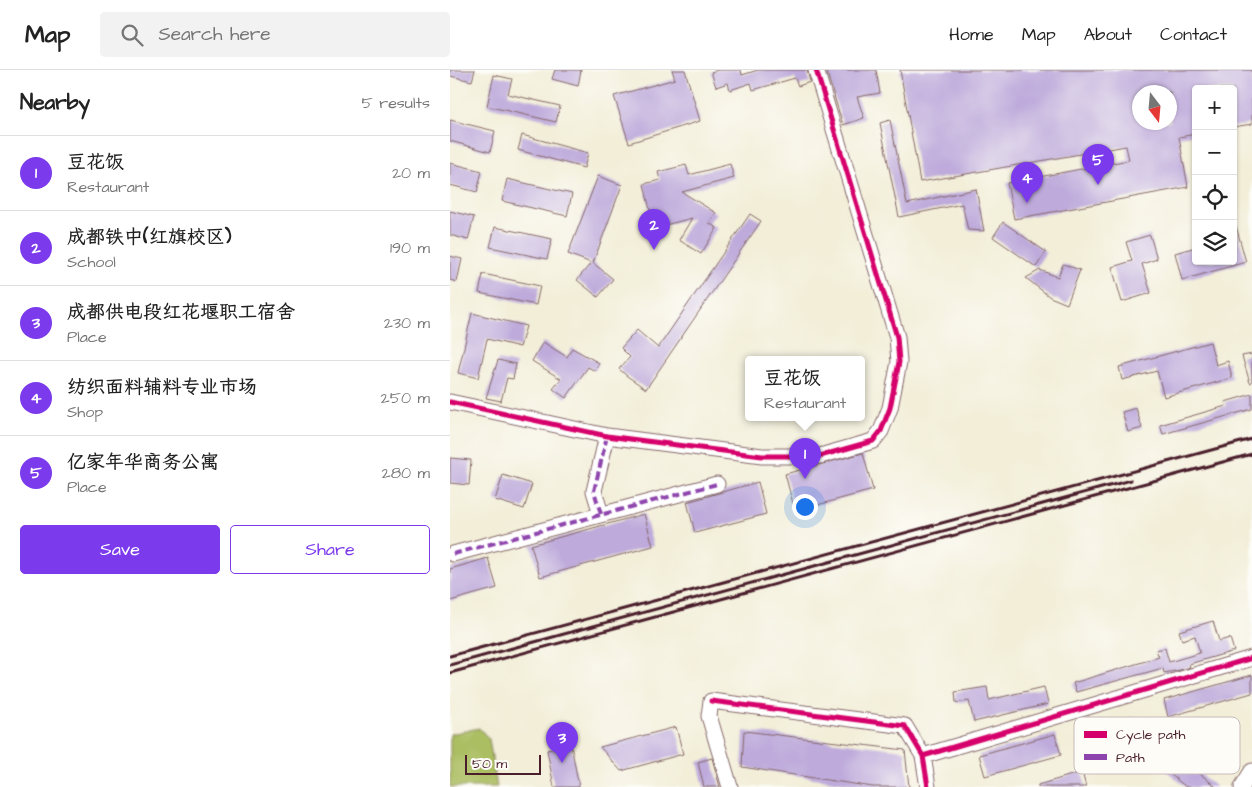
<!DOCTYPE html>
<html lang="en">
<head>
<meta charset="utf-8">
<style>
	body { margin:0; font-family:"Architects Daughter","LXGW WenKai TC",sans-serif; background:#f2f2f2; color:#222 }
	.controls { position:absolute; right:15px; top:15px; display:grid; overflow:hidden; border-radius:5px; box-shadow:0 1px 4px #0004 }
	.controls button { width:45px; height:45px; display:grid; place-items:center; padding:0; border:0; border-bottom:1px solid #e0e0e0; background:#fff; color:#222; font:25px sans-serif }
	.compass { position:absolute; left:682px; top:15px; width:45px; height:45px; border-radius:50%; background:#fff; box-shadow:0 1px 4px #0004; rotate:164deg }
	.scale { position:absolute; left:15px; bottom:12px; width:76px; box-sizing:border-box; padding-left:5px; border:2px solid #4a1f2b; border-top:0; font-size:14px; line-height:18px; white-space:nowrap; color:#4a1f2b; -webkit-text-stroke:4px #fdfcf7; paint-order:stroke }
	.you { position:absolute; left:354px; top:436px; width:18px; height:18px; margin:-12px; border:4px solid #fff; border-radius:50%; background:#1a73e8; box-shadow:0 0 0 8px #1a73e833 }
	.badge { display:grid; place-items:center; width:32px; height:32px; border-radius:50%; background:#7c3aed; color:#fff; font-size:16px; font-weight:700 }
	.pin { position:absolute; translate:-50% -41px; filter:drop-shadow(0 1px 2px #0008) }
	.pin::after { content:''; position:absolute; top:26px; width:18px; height:15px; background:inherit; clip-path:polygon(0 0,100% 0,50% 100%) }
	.popup { position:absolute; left:295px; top:286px; width:120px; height:65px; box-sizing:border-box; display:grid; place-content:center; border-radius:5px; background:#fff; filter:drop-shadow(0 1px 4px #0005); font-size:16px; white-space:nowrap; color:#767676 }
	.popup b { font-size:19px; color:#222 }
	.popup::after { content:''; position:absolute; left:50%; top:100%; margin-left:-10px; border:10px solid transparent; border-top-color:#fff }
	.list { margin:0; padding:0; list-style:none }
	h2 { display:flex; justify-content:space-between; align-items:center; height:65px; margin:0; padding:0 20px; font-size:21px }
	h2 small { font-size:16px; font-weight:400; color:#767676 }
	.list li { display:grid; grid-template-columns:32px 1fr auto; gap:15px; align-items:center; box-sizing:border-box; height:75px; padding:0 20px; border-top:1px solid #e0e0e0 }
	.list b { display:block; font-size:19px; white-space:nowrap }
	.list p { margin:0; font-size:16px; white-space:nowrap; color:#767676 }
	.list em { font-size:16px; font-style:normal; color:#767676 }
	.actions { display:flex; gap:10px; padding:15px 20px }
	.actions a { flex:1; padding:11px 0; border:1px solid #7c3aed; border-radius:5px; text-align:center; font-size:18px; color:#7c3aed }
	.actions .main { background:#7c3aed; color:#fff }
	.icon { flex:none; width:28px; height:28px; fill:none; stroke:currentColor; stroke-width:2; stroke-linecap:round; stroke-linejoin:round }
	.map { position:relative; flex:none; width:802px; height:717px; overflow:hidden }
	header { display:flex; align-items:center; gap:30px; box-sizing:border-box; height:70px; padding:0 25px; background:#fff; border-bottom:1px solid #e0e0e0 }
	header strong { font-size:24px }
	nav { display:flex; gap:28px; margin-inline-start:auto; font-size:18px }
	.search { width:350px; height:45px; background:#f2f2f2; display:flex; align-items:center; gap:12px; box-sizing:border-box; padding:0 18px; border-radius:5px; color:#767676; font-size:19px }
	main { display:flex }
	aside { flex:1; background:#fff }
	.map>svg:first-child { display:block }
	.green { fill:#abbe62; stroke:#7a6e46 }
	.building { fill:#beaadb; fill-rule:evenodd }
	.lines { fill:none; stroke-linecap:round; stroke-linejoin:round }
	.minor-casing { stroke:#856768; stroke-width:17 }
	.minor { stroke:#fff; stroke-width:15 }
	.rail { stroke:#4a1f2b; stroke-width:3 }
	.quiet { stroke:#8e44ad; stroke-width:4; stroke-dasharray:8 4; stroke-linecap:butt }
	.cycleway-casing { stroke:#fdfcf7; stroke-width:8 }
	.cycleway { stroke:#d6006c; stroke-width:5 }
	.key { fill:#fdfcf7; stroke:#c7baba; stroke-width:1 }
	.key-label { font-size:14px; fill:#4a1f2b }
</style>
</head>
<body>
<header>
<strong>Map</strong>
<div class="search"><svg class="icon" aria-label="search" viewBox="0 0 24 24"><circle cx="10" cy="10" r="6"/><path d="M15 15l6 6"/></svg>Search here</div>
<nav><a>Home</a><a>Map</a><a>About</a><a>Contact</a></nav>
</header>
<main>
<aside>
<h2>Nearby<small>5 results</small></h2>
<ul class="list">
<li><span class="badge">1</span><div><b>豆花饭</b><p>Restaurant</p></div><em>20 m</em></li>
<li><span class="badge">2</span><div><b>成都铁中(红旗校区)</b><p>School</p></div><em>190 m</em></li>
<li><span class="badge">3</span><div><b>成都供电段红花堰职工宿舍</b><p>Place</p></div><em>230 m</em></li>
<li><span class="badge">4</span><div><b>纺织面料辅料专业市场</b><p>Shop</p></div><em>250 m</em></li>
<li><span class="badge">5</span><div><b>亿家年华商务公寓</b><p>Place</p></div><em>280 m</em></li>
</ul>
<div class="actions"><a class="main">Save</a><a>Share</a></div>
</aside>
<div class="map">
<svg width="802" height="717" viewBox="0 0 802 717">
	<rect width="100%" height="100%" fill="#fdfcf7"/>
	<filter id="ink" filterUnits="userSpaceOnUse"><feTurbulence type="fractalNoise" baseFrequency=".02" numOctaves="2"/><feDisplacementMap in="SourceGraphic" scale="10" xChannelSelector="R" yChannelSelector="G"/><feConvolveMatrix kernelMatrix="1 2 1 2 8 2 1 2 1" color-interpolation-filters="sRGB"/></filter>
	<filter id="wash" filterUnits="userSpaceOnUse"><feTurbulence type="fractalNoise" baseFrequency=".0096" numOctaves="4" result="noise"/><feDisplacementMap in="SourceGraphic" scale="20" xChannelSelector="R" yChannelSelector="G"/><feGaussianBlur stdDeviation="1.12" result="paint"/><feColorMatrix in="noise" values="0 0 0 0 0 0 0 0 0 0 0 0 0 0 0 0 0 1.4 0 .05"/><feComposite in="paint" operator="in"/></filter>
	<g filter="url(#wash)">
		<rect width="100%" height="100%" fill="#f2eed8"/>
		<!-- green -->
		<path class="green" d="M29 658 39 669 47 717H0V664Z"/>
		<g id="blocks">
			<!-- building -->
			<path class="building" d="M0 0H25L22 11 0 6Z
				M105 0H131L128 16 102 9Z
				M222 0H235L250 51 179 73 164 26 225 9Z
				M268 0H291L292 5 308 0H357L360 12 348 16 345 8 303 20 301 13 280 20 278 13 266 17 261 2Z
				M376 0H426L430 23 407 27 414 48 393 55Z
				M450 0H802V54L783 57V19H746V64L729 67 738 117 564 149 557 113 679 90 676 76 470 112ZM690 22H720V52H690Z
				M44 5 62 9 58 24 110 36 106 52 37 36Z
				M0 50 45 61 40 82 0 71Z
				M440 50 457 134 526 119 534 161 518 160 512 134 449 147 430 53Z
				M72 65 138 83 134 98 68 80Z
				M0 93 32 101 27 122 0 115Z
				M280 94 284 108 232 122 266 143 259 153 267 158 251 184 229 170 242 148 204 158 194 114 210 110 208 102 236 95 239 105Z
				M148 106 172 115 143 193 163 209 148 227 127 210 141 193 118 184Z
				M57 109 122 124 117 146 52 131Z
				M0 141 24 147 18 170 0 165Z
				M300 144 311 151 196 319 177 306 169 299 180 287 171 278 187 260 208 278Z
				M553 152 596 182 586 197 543 167Z
				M786 156 796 192 732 210 725 183 746 177V191H783V157Z
				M45 157 102 169 97 189 40 177Z
				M700 165 707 189 692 194 701 223 672 232 662 197 682 191 676 172Z
				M0 186 12 189 7 212 0 210Z
				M613 194 630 200 617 234 600 227 576 208 590 200 608 207Z
				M33 204 90 216 86 235 29 223Z
				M22 243 76 256 70 277 37 269 28 308 8 303Z
				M93 272 117 287 122 278 149 293 145 301 138 297 116 328 103 319 111 309 82 291Z
				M760 272 766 295 778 291 782 308 714 327 707 301 672 310 669 297Z
				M802 284V312L800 313 792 286Z
				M48 290 66 294 63 309 57 308 51 331 36 328Z
				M802 324V339L713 364 710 355 776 336 775 332Z
				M686 338 692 358 678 362 672 342Z
				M413 383 423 420 345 441 335 404Z
				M0 388 21 390 19 415 0 413Z
				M53 405 82 414 74 439 45 430Z
				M308 412 316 444 245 463 237 432Z
				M194 444 203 476 90 507 81 475Z
				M38 488 47 518 0 531V499Z
				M763 551 769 571 780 568 784 581 739 594 740 597 730 600 714 603 713 598 626 622 623 613 709 587 706 580 715 578 719 592 750 583 745 566 732 570 729 561Z
				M802 605V623L718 647 714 630Z
				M537 617 539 630 594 617 598 634 524 652 519 631 506 633 505 622Z
				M682 647 766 717H736L669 662Z
				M226 657 233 684 171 701 150 677Z
				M294 661 455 680 459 717H423L292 697Z
				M605 664 611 685 535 706 529 685Z
				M121 675 129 717H104L97 680Z
				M262 688 270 717H254L248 692Z
				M632 702 636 717H588V715Z"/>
		</g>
	</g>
	<g filter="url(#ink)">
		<use href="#blocks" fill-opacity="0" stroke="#856768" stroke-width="1"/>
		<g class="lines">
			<defs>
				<path id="minor" d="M0 332 157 366 312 386H370L423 371 431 361 440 338 449 292 447 267 366 0
					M151 444 144 421 157 366
					M3 484 267 414
					M473 686 802 588
					M280 717 259 646 261 631 455 656 473 686 478 717
					M792 717 802 701"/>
			</defs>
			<!-- minor casing -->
			<use href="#minor" class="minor-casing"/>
			<!-- minor -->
			<use href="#minor" class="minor"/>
			<!-- rail -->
			<path class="rail" d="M0 586 802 369
				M0 595 681 410
				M0 603 802 384"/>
			<!-- quiet -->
			<path class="quiet" d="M151 444 144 421 157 366
				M3 484 267 414"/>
			<defs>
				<path id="cycleway" d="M0 332 157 366 312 386H370L423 371 431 361 440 338 449 292 447 267 366 0
					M261 631 455 656 473 686 478 717
					M473 686 802 588"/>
			</defs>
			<!-- cycleway casing -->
			<use href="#cycleway" class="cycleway-casing"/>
			<!-- cycleway -->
			<use href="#cycleway" class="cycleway"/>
		</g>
	</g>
	<!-- legend -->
	<rect x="624" y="647" width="166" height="57" rx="8" class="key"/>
	<rect x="634" y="661" width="23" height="7" fill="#d6006c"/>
	<rect x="634" y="684" width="23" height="6" fill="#8e44ad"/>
	<g class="key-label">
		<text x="666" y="669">Cycle path</text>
		<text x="666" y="692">Path</text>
	</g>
</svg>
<div class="controls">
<button>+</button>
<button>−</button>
<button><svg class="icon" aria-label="locate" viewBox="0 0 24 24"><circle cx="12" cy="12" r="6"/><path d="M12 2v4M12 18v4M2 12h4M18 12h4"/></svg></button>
<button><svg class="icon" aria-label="layers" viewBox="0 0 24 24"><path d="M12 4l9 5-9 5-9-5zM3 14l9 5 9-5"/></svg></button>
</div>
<svg class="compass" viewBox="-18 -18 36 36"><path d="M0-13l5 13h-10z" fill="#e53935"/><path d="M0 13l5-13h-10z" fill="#767676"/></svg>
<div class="scale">50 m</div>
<div class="you"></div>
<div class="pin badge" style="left:355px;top:409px">1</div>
<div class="popup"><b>豆花饭</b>Restaurant</div>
<div class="pin badge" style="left:204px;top:180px">2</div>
<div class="pin badge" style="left:112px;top:693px">3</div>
<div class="pin badge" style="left:577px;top:133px">4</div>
<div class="pin badge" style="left:648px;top:115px">5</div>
</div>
</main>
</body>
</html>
